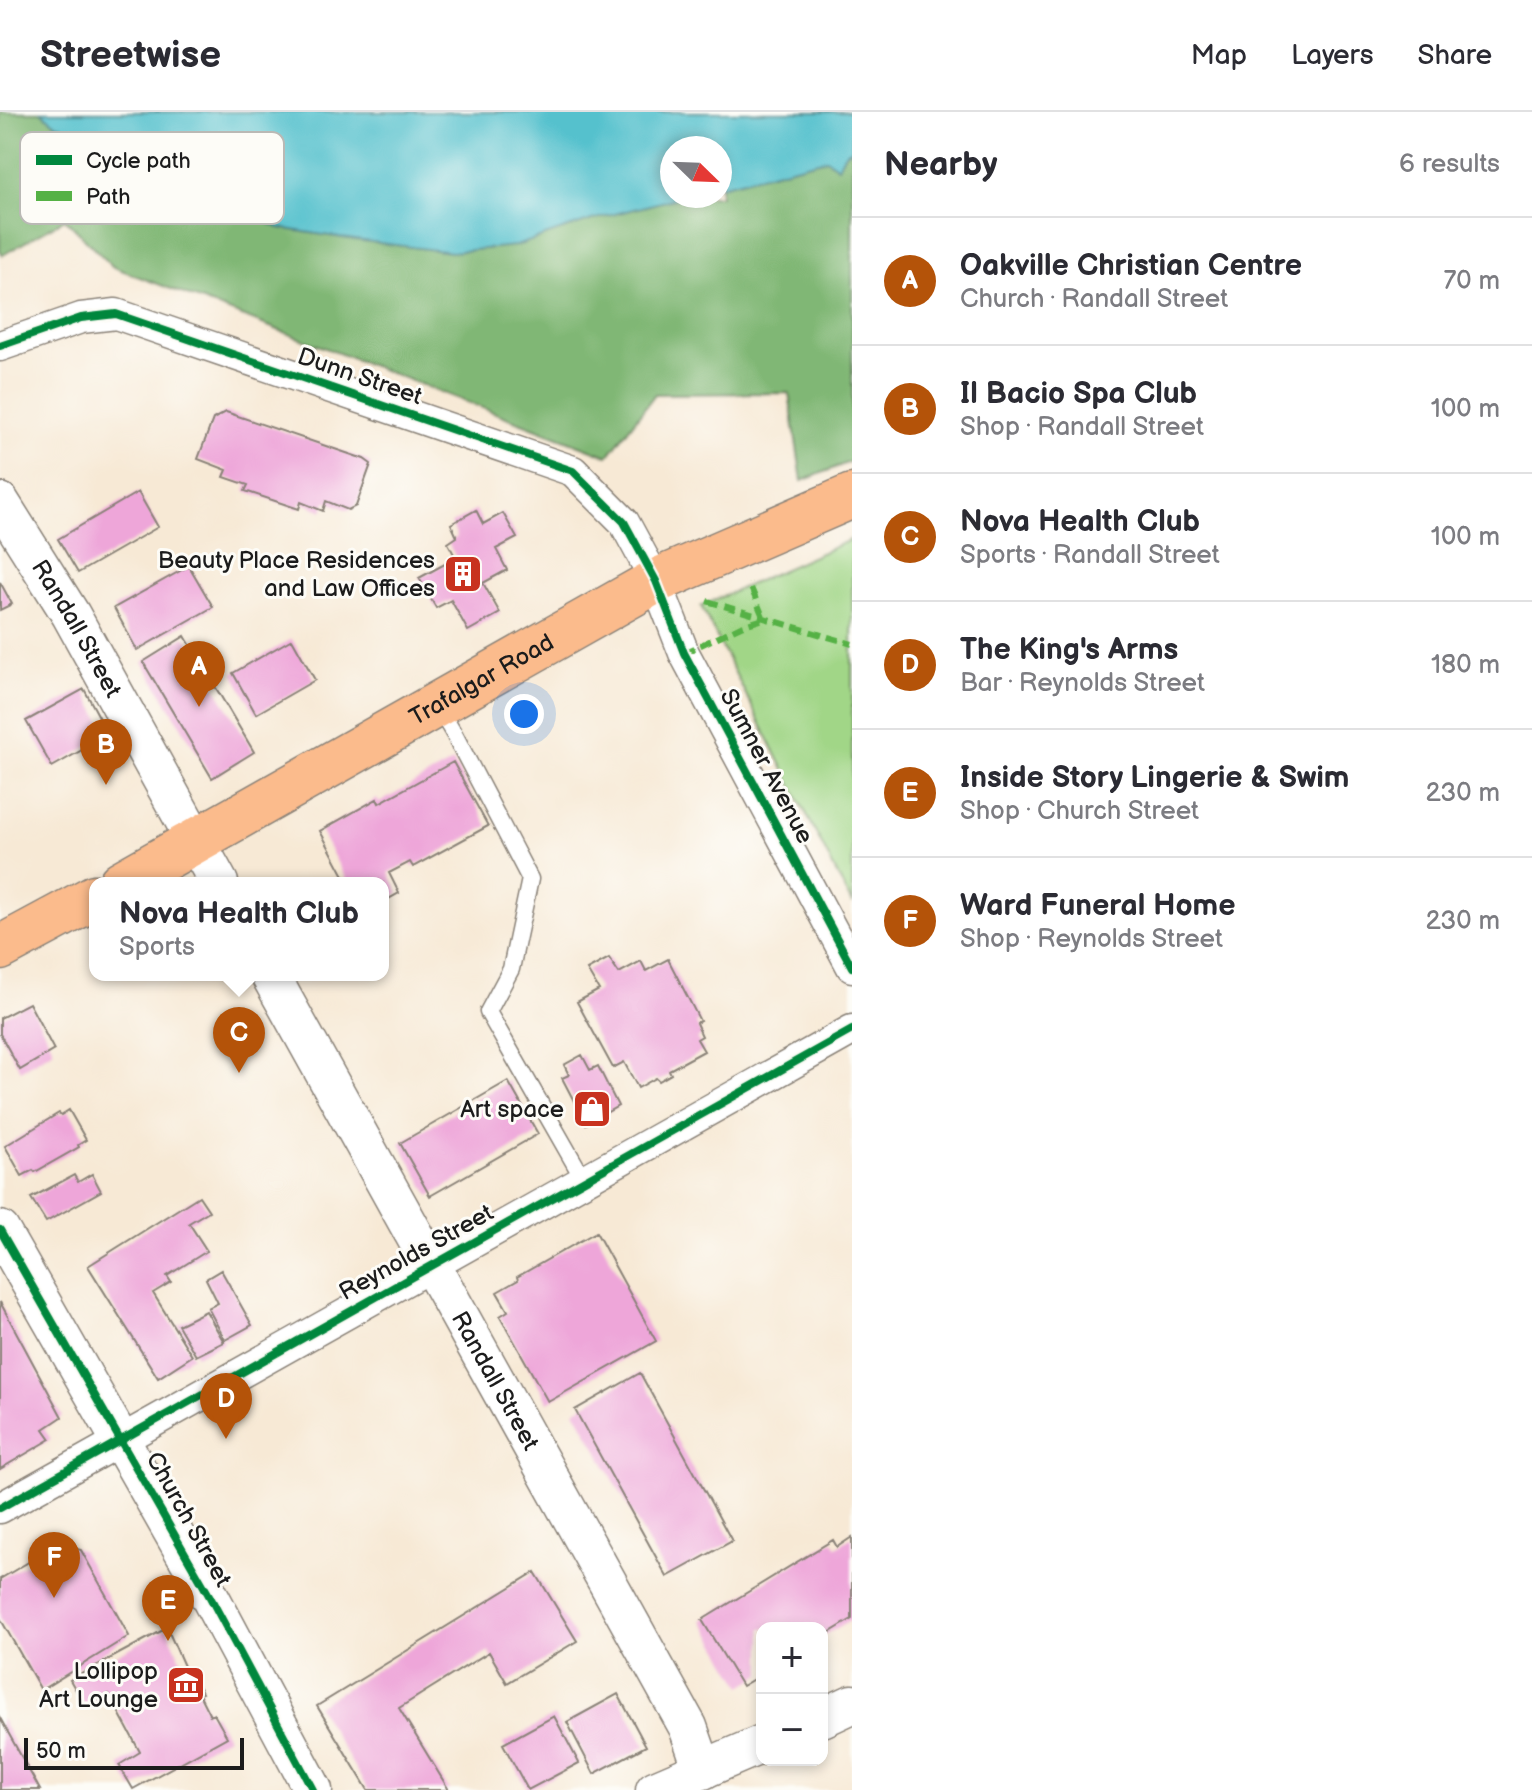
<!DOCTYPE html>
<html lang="en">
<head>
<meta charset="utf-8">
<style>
	body { margin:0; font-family:"Balsamiq Sans",sans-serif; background:#f7f7f7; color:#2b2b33 }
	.controls { position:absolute; right:24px; bottom:24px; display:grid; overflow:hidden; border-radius:16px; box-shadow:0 4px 12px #0003 }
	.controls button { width:72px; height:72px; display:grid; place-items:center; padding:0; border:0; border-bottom:2px solid #e1e1e2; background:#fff; color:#2b2b33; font:40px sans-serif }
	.compass { position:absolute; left:660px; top:24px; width:72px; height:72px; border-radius:50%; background:#fff; box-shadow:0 4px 12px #0003; rotate:113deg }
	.scale { position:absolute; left:24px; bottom:20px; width:220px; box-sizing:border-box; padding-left:8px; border:4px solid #1c1c1c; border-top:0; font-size:22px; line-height:28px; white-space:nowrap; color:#1c1c1c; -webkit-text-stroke:6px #fdfcf7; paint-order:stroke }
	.you { position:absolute; left:524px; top:602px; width:28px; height:28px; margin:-20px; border:6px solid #fff; border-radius:50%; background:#1a73e8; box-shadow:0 0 0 12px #1a73e833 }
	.badge { display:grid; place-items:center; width:52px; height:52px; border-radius:50%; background:#b45309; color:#fff; font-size:26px; font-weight:700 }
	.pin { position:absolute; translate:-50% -66px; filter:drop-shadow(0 2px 4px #0008) }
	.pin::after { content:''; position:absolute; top:42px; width:28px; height:24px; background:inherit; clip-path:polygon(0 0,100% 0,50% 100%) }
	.popup { position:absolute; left:89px; top:765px; width:300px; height:104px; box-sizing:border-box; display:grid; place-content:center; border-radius:16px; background:#fff; filter:drop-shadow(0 2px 6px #0005); font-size:26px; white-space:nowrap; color:#7c7c81 }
	.popup b { font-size:30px; color:#2b2b33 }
	.popup::after { content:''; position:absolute; left:50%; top:100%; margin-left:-16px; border:16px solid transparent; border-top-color:#fff }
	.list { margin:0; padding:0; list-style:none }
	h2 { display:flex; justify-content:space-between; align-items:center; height:104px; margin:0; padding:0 32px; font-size:34px }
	h2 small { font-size:26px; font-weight:400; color:#7c7c81 }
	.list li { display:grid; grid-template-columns:52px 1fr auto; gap:24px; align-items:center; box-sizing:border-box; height:128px; padding:0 32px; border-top:2px solid #e1e1e2 }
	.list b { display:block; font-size:30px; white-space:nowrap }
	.list p { margin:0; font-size:26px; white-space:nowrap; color:#7c7c81 }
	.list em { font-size:26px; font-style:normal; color:#7c7c81 }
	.map { position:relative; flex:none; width:852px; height:1678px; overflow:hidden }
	header { display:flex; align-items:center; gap:48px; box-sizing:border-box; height:112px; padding:0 40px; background:#fff; border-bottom:2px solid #e1e1e2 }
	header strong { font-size:38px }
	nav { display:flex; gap:44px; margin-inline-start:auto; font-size:28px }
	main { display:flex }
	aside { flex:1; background:#fff }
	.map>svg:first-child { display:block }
	.green { fill:#a1d687; stroke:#5e7952; stroke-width:2 }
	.forest { fill:#80b774; stroke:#4e6a48; stroke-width:2 }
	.water { fill:#55c1cd; stroke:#386e74; stroke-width:2 }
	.building { fill:#eea6d9 }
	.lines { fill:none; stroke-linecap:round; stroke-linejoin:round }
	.service-casing { stroke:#8a8278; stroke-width:19 }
	.minor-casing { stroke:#8a8278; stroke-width:33 }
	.tertiary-casing { stroke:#8a8278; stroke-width:41 }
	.primary-casing { stroke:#8a8278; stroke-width:47 }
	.service { stroke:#fff; stroke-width:16 }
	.minor { stroke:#fff; stroke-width:30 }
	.tertiary { stroke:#fff; stroke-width:38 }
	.primary { stroke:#fbbb8c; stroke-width:44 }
	.quiet { stroke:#55b145; stroke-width:6; stroke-dasharray:12 6; stroke-linecap:butt }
	.cycleway-casing { stroke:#fdfcf7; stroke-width:13 }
	.cycleway { stroke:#00873e; stroke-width:8 }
	.labels { text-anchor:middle; stroke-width:6; stroke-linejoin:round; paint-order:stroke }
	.street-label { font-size:24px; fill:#1c1c1c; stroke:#fdfcf7 }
	.poi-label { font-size:24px; fill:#1c1c1c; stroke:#fdfcf7; text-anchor:end }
	.key { fill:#fdfcf7; stroke:#bab9b5; stroke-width:2 }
	.key-label { font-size:22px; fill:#1c1c1c }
</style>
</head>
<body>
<header>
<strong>Streetwise</strong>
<nav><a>Map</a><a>Layers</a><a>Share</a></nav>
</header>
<main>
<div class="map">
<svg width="852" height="1678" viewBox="0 0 852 1678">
	<rect width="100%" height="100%" fill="#fdfcf7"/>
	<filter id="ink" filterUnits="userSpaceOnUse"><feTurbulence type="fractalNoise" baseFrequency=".0125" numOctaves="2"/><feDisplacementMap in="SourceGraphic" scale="16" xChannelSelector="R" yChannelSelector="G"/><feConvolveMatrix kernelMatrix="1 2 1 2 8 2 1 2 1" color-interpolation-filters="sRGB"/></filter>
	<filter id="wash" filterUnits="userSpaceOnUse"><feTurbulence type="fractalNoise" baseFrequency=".006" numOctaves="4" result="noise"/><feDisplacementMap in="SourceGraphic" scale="32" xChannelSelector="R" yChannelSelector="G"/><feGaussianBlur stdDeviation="1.8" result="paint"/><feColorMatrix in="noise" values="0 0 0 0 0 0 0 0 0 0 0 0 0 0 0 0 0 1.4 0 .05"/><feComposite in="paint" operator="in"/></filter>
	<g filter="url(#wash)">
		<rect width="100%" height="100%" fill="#f7e9d5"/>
		<!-- green -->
		<path class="green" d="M852 427V792L701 494Z"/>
		<!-- forest -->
		<path class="forest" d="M0 0H147L672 84H720V52L852 24V349L802 369 789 281 655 282 608 344 113 155 65 107 3 143 0 138Z"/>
		<!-- water -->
		<path class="water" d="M41 0H852V37L845 41 838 55 826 47 720 74V36H672V84H684L592 108 516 134 451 140 355 128 279 116 95 27 56 12Z"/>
		<g id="blocks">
			<!-- building -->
			<path class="building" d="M226 300 364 347 371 352 356 394 348 398 326 389 323 399 301 390 299 397 245 379 248 373 224 365 227 358 198 347 213 307Z
				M138 380 158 415 78 461 58 427Z
				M476 398 483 412 503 401 517 426 496 437 507 458 483 471 500 501 468 519 451 488 436 496 419 466 456 446 448 431 457 425 451 412Z
				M189 454 213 495 137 538 114 496Z
				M0 470 12 492 0 498Z
				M185 524 254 640 212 666 143 550Z
				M292 527 315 568 256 602 233 561Z
				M84 577 103 612 97 615 103 626 52 655 26 609Z
				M453 650 488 714 413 755 410 750 389 761 399 781 383 790V771H348L320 719 377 687 379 691Z
				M609 846 619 861 641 849 646 859 668 847 700 909 696 911 702 924 697 927 704 939 669 958 671 962 659 969 656 966 638 976 624 950 613 956 577 890 599 878 587 858Z
				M29 891 54 938 20 958 0 922V906Z
				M582 943 590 958 598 954 618 994 586 1012 562 966 569 963 564 953Z
				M508 969 538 1022 430 1084 400 1031Z
				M69 998 86 1028 78 1033 79 1035 35 1060 33 1058 22 1064 5 1034 59 1001 61 1003Z
				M92 1062 101 1079 46 1110 31 1086 74 1063 78 1070Z
				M199 1084 209 1099 189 1111 207 1139 167 1164 171 1170 153 1181 192 1244 158 1266 88 1154Z
				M596 1120 656 1229 548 1290 500 1204 508 1199 497 1180 518 1168 517 1165Z
				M221 1158 252 1213 225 1228 208 1196 218 1191 206 1167Z
				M0 1190 62 1305 44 1317 51 1327 0 1357Z
				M206 1199 224 1230 196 1244 178 1213Z
				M640 1261 732 1429 667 1465 575 1298Z
				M852 1425V1507L822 1525V1516H762V1562L742 1574 702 1508 833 1428 837 1435Z
				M43 1427 81 1438 129 1524 41 1578 0 1506V1467L37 1445 30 1435Z
				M535 1460 577 1529 507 1571 489 1540 399 1596 449 1678H368L317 1594Z
				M167 1516 187 1561 190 1559 202 1581 199 1582 210 1604 214 1602 227 1625 133 1677 119 1653 140 1640 109 1582 85 1594 70 1568Z
				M618 1582 646 1634 594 1662 567 1610Z
				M554 1604 579 1651 528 1678 503 1632Z
				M0 1606 40 1678H0Z"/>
		</g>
	</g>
	<g filter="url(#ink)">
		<use href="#blocks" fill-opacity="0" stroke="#8a8278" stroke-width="2"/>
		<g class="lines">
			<defs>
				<path id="service" d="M438 595 454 622 530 767 511 857 488 900 584 1068"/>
				<path id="minor" d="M0 234 81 206 116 202 573 359 624 410 656 469 684 541 852 855
					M0 1396 852 918"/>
				<g id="tertiary">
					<path id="s1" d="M0 390 71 503 219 771"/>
					<path id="s2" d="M270 863 688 1615 703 1658"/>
					<path d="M0 1118 210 1485 313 1678"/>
					<path d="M822 1606 852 1592"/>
					<path d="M655 1678 762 1632"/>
				</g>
				<g id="primary">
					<path id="s3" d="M121 771 656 469 852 384"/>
					<path d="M0 836 95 785"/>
				</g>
			</defs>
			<!-- service casing -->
			<use href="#service" class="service-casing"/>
			<!-- minor casing -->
			<use href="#minor" class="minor-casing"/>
			<!-- tertiary casing -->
			<use href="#tertiary" class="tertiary-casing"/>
			<!-- primary casing -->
			<use href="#primary" class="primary-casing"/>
			<!-- service -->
			<use href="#service" class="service"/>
			<!-- minor -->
			<use href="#minor" class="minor"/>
			<!-- tertiary -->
			<use href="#tertiary" class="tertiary"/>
			<!-- primary -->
			<use href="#primary" class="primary"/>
			<!-- quiet -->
			<path class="quiet" d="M707 489 852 532
				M684 541 741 514 764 507 749 471"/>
			<defs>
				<path id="cycleway" d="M0 234 81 206 116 202 573 359 624 410 656 469 684 541 852 855
					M0 1118 210 1485 313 1678
					M0 1396 852 918"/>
			</defs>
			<!-- cycleway casing -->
			<use href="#cycleway" class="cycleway-casing"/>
			<!-- cycleway -->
			<use href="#cycleway" class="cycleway"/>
		</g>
	</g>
	<!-- icons -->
	<defs>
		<symbol id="building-square" viewBox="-11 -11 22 22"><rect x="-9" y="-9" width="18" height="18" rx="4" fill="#c8321e" stroke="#fdfcf7"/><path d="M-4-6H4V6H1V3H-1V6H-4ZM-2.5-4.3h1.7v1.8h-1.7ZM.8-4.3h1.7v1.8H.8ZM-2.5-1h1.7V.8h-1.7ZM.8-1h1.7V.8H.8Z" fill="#fff"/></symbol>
		<symbol id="shop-square" viewBox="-11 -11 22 22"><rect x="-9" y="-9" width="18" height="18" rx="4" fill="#c8321e" stroke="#fdfcf7"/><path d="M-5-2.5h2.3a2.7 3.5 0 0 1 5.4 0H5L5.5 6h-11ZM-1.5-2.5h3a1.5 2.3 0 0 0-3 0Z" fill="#fff"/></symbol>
		<symbol id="museum-square" viewBox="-11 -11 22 22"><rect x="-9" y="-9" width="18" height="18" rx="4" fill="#c8321e" stroke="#fdfcf7"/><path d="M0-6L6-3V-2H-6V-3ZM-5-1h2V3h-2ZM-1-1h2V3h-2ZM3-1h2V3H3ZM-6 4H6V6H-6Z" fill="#fff"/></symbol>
	</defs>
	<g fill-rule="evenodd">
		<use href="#building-square" x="441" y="440" width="44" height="44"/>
		<use href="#shop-square" x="570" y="975" width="44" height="44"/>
		<use href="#museum-square" x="164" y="1551" width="44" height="44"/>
	</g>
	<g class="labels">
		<!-- street labels -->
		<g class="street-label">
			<text transform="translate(360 264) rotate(19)" y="8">Dunn Street</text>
			<text dy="8" stroke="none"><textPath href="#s1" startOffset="148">Randall Street</textPath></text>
			<text dy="8" stroke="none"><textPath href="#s3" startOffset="414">Trafalgar Road</textPath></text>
			<text transform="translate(767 654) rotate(62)" y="8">Sumner Avenue</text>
			<text transform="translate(416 1140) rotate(-29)" y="8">Reynolds Street</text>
			<text dy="8" stroke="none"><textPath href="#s2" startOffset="464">Randall Street</textPath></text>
			<text transform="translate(189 1407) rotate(61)" y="8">Church Street</text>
		</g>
		<!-- poi labels -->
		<g class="poi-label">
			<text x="435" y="456">Beauty Place Residences<tspan x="435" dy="28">and Law Offices</tspan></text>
			<text x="564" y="1005">Art space</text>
			<text x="158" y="1567">Lollipop<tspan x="158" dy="28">Art Lounge</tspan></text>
		</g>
	</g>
	<!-- legend -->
	<rect x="20" y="20" width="264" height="92" rx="12" class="key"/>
	<rect x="36" y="43" width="36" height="10" fill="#00873e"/>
	<rect x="36" y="79" width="36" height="10" fill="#55b145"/>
	<g class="key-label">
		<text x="86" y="56">Cycle path</text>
		<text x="86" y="92">Path</text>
	</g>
</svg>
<div class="controls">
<button>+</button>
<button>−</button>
</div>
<svg class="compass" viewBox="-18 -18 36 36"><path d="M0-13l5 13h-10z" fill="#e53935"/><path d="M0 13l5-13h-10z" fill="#7c7c81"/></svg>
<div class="scale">50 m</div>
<div class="you"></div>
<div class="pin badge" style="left:199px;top:595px">A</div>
<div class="pin badge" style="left:106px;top:673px">B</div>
<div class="pin badge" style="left:239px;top:961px">C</div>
<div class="popup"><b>Nova Health Club</b>Sports</div>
<div class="pin badge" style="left:226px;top:1327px">D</div>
<div class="pin badge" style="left:168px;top:1529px">E</div>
<div class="pin badge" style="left:54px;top:1486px">F</div>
</div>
<aside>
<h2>Nearby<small>6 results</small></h2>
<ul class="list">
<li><span class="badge">A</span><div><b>Oakville Christian Centre</b><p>Church · Randall Street</p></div><em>70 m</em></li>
<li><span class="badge">B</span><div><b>Il Bacio Spa Club</b><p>Shop · Randall Street</p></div><em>100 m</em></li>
<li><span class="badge">C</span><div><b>Nova Health Club</b><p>Sports · Randall Street</p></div><em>100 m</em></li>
<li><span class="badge">D</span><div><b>The King's Arms</b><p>Bar · Reynolds Street</p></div><em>180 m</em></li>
<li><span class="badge">E</span><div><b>Inside Story Lingerie &amp; Swim</b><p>Shop · Church Street</p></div><em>230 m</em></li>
<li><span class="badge">F</span><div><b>Ward Funeral Home</b><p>Shop · Reynolds Street</p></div><em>230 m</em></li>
</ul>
</aside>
</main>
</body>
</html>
